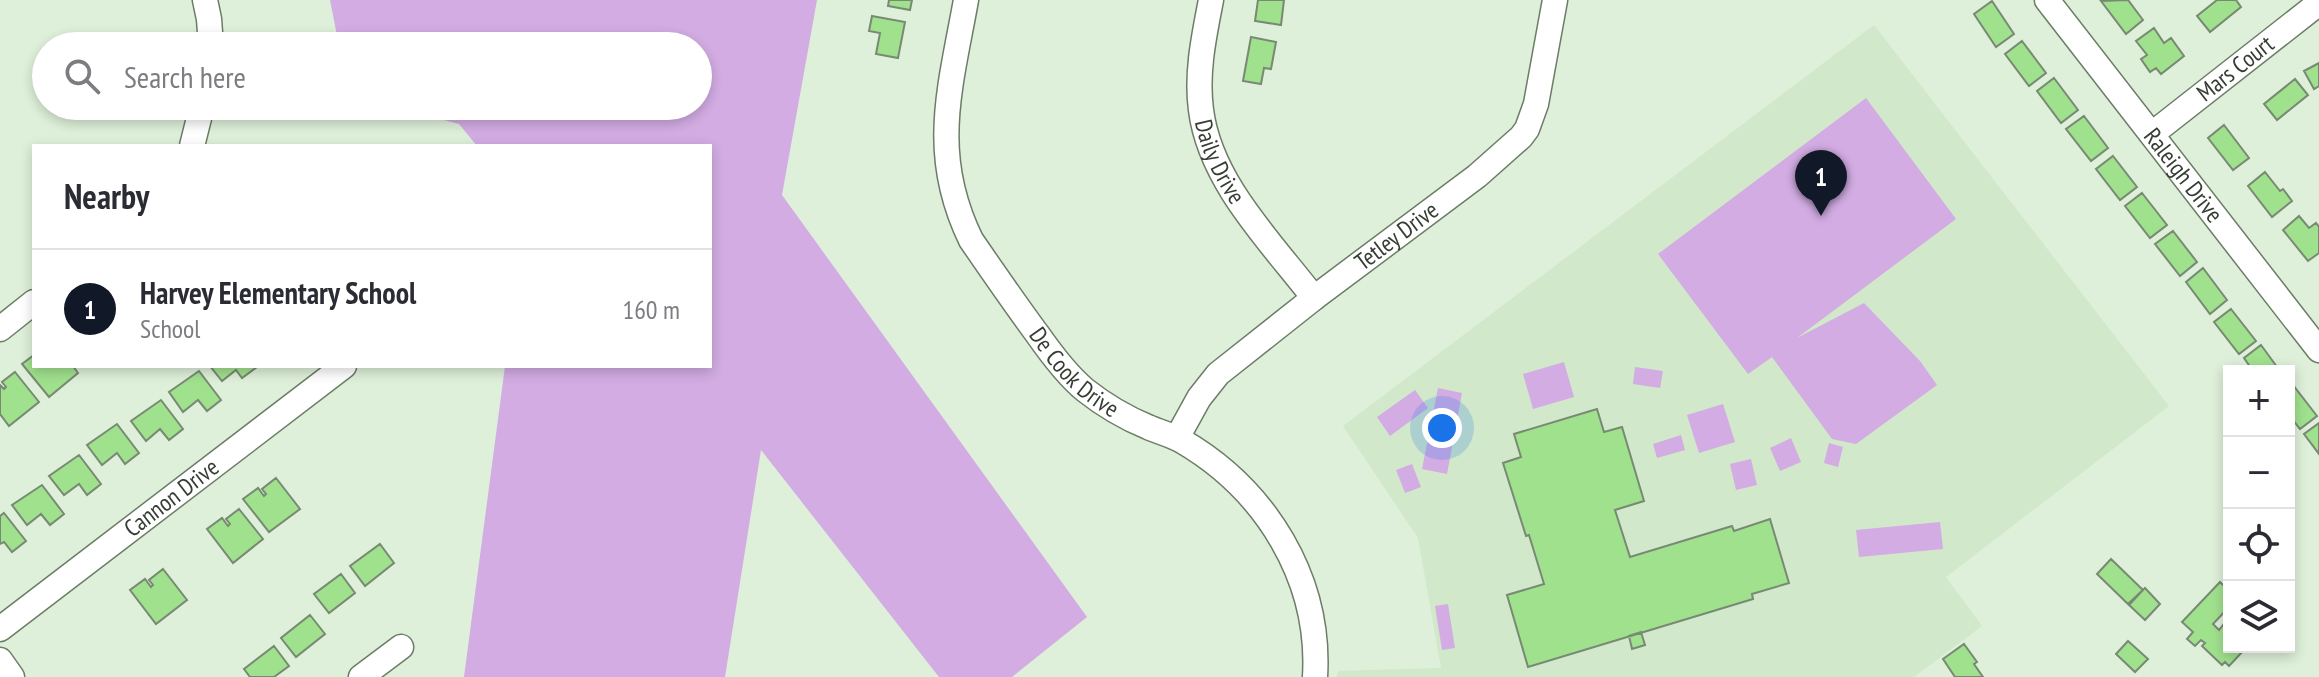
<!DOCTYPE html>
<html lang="en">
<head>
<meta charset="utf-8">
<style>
	body { margin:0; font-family:"PT Sans Narrow",sans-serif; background:#f7f7f7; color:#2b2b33 }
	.controls { position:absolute; right:24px; bottom:24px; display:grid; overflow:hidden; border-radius:0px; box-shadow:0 4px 12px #0003 }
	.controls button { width:72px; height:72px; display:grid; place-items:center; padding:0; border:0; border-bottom:2px solid #e1e1e2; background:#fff; color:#2b2b33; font:40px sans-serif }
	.you { position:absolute; left:1442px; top:428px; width:28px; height:28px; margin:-20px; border:6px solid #fff; border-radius:50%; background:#1a73e8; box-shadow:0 0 0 12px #1a73e833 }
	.badge { display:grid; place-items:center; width:52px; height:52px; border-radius:50%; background:#111827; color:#fff; font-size:26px; font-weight:700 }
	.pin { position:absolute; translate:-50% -66px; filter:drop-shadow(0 2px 4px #0008) }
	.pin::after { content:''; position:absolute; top:42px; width:28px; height:24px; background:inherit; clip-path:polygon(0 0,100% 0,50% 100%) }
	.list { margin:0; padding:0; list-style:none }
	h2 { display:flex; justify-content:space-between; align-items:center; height:104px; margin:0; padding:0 32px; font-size:34px }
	h2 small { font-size:26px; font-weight:400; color:#7c7c81 }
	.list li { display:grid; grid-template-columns:52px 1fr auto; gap:24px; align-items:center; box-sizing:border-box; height:120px; padding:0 32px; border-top:2px solid #e1e1e2 }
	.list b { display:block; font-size:30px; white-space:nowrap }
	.list p { margin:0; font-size:26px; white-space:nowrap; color:#7c7c81 }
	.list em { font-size:26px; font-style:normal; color:#7c7c81 }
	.icon { flex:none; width:44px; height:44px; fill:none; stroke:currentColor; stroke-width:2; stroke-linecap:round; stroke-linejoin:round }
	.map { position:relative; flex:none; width:2319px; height:677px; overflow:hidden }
	.search { position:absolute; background:#fff; box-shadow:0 4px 12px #0003; left:32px; top:32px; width:680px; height:88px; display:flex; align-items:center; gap:20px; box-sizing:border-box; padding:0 28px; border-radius:44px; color:#7c7c81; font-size:30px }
	.panel { position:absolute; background:#fff; box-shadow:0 4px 12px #0003; left:32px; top:144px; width:680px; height:224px; border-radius:0px }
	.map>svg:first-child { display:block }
	.built { fill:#d1e8ca }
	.green { fill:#d2ace3 }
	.building { fill:#a0e18d; stroke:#788974; stroke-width:2 }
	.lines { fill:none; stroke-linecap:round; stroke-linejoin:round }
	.minor-casing { stroke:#6c7c67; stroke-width:27 }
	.minor { stroke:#fff; stroke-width:24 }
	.labels { text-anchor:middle; stroke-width:6; stroke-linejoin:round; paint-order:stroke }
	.street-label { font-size:24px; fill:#363d34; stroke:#fff }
</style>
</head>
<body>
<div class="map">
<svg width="2319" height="677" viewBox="0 0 2319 677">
	<rect width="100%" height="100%" fill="#def0d9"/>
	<!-- built -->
	<path class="built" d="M1874 25 2169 406 1946 577 1982 626 1914 677H1337L1338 671 1441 668 1418 538 1343 426Z"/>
	<!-- green -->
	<path class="green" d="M330 0H817L782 195 1087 617 1012 677H939L761 450 725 677H464L505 366H710V146H477L459 124 391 106H698V46H339Z
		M1866 98 1956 219 1797 338 1864 303 1920 361 1937 385 1856 444 1832 439 1772 357 1748 374 1658 254Z
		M1564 362 1574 397 1533 409 1523 374Z
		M1635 367 1663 371 1660 388 1633 384Z
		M1438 388 1462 393 1447 474 1422 469Z
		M1415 390 1428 408 1390 436 1377 417Z
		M1723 404 1735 442 1699 453 1687 415Z
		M1681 435 1685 450 1657 458 1653 444Z
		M1791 438 1801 462 1780 471 1770 448Z
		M1829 443 1843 447 1838 467 1824 463Z
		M1751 459 1757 485 1736 490 1730 464Z
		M1412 464 1421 487 1405 493 1396 470Z
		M1940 522 1943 549 1859 557 1856 530Z
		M1448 604 1455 648 1442 650 1435 606Z"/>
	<!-- building -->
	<path class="building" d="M889 0H912L910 10 888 6Z
		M1258 0H1284L1281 25 1255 21Z
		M2128 0 2143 20 2126 34 2101 1Z
		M2217 0H2236L2241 7 2210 32 2197 16Z
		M1992 1 2014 34 1996 47 1974 14Z
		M872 16 905 22 898 58 876 54 880 33 869 31Z
		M2154 28 2164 43 2171 38 2184 56 2161 74 2156 68 2150 72 2141 59 2147 55 2136 41Z
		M1251 37 1276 42 1271 69 1264 68 1261 84 1243 81Z
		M2022 41 2046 73 2029 86 2005 54Z
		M2319 63V86L2314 89 2304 71Z
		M2054 78 2078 110 2061 123 2037 91Z
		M2295 79 2308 95 2277 120 2264 104Z
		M2084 116 2108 148 2091 161 2066 129Z
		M2224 125 2249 158 2233 170 2208 138Z
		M2113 156 2137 187 2120 200 2096 169Z
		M2265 172 2280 191 2283 189 2292 201 2272 217 2248 186Z
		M2142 193 2167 225 2150 238 2125 206Z
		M2299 216 2309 228 2316 223 2319 227V253L2308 261 2283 230Z
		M2173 231 2197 262 2180 276 2155 244Z
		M2203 268 2227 300 2210 314 2186 282Z
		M2231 309 2256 341 2239 354 2214 322Z
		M2261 345 2280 371H2253L2244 358Z
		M34 355V366H73L78 373 49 397 22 364Z
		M210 366H256L257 367 242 378 236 370 222 381Z
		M199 371 221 400 207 411 198 400 183 412 169 392Z
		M15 372 39 402 9 426 0 414V385L4 389 6 387 2 382Z
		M2293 385 2317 416 2300 429 2289 415V387Z
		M161 400 183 429 169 440 160 429 146 441 131 421Z
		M1597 409 1604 432 1622 427 1644 501 1615 510 1630 557 1732 526 1734 531 1770 519 1789 583 1752 594 1753 599 1528 667 1507 595 1544 584 1529 535 1526 536 1503 463 1521 457 1514 434Z
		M2319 423V454L2304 434Z
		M117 424 139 453 125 464 117 453 102 465 87 445Z
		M79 455 101 484 87 495 79 484 64 495 49 476Z
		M276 478 300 509 269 532 243 499 258 488 264 496 266 494 262 489Z
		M42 485 64 514 50 525 41 514 27 525 12 505Z
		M239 509 263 539 233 563 207 529 222 518 228 526 230 524 226 519Z
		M4 513 26 541 12 552 4 542 0 544V516Z
		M380 544 394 563 365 586 350 566Z
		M2111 559 2143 590 2129 605 2097 574Z
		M163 569 187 600 156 624 130 590 145 579 151 587 153 585 149 580Z
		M341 574 355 593 329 613 314 594Z
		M2220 582 2229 591V607L2213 624 2219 630 2223 625 2229 631V647H2241L2244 650 2229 666 2225 662 2222 665 2202 646 2205 643 2201 640 2195 646 2187 639 2193 632 2182 622Z
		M2145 588 2160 604 2145 620 2128 604Z
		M310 615 325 634 296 657 281 638Z
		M1641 632 1645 645 1632 649 1629 636Z
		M2128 641 2148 659 2135 672 2116 654Z
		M1964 644 1977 662 1974 664 1983 677H1955L1943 659Z
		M274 646 289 666 274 677H250L244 669Z"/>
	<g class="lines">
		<defs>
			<g id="minor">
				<path d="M205 0 209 19 211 46"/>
				<path id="s1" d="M966 0C950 89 929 154 971 240 993 272 1015 304 1038 335 1052 355 1067 375 1085 390 1104 405 1126 418 1148 427 1159 432 1172 435 1182 441 1266 490 1321 579 1315 677"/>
				<path id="s2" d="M1211 0C1204 36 1196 73 1201 110 1210 182 1271 242 1314 298"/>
				<path id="s3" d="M2047 0 2319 350"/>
				<path id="s4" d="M2152 134 2319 3"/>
				<path d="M192 146 202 106"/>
				<path d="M0 329 34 302"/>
				<path id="s5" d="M1177 438 1199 398 1218 374 1314 298 1477 176 1521 137 1527 129 1536 104 1555 0"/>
				<path id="s6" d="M0 629 344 366"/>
				<path d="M0 660 12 677"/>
				<path d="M361 677 401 647"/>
			</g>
		</defs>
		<!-- minor casing -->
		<use href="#minor" class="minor-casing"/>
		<!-- minor -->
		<use href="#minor" class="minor"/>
	</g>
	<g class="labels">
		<!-- street labels -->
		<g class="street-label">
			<text dy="8" stroke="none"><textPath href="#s4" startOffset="106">Mars Court</textPath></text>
			<text dy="8" stroke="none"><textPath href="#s2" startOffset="166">Daily Drive</textPath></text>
			<text dy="8" stroke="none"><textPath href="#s3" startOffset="222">Raleigh Drive</textPath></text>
			<text dy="8" stroke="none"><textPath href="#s5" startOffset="302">Tetley Drive</textPath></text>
			<text dy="8" stroke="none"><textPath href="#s1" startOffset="414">De Cook Drive</textPath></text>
			<text dy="8" stroke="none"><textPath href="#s6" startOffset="216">Cannon Drive</textPath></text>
		</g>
	</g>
</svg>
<div class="controls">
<button>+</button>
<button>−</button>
<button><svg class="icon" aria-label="locate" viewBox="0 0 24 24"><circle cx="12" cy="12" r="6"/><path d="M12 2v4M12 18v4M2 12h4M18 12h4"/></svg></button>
<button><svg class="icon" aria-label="layers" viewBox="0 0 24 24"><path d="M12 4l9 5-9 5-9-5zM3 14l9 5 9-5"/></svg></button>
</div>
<div class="you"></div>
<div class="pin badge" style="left:1821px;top:216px">1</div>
<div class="search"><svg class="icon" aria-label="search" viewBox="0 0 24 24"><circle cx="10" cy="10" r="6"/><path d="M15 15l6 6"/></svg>Search here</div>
<section class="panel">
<h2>Nearby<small></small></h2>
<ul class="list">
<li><span class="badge">1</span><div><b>Harvey Elementary School</b><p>School</p></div><em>160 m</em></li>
</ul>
</section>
</div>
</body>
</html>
